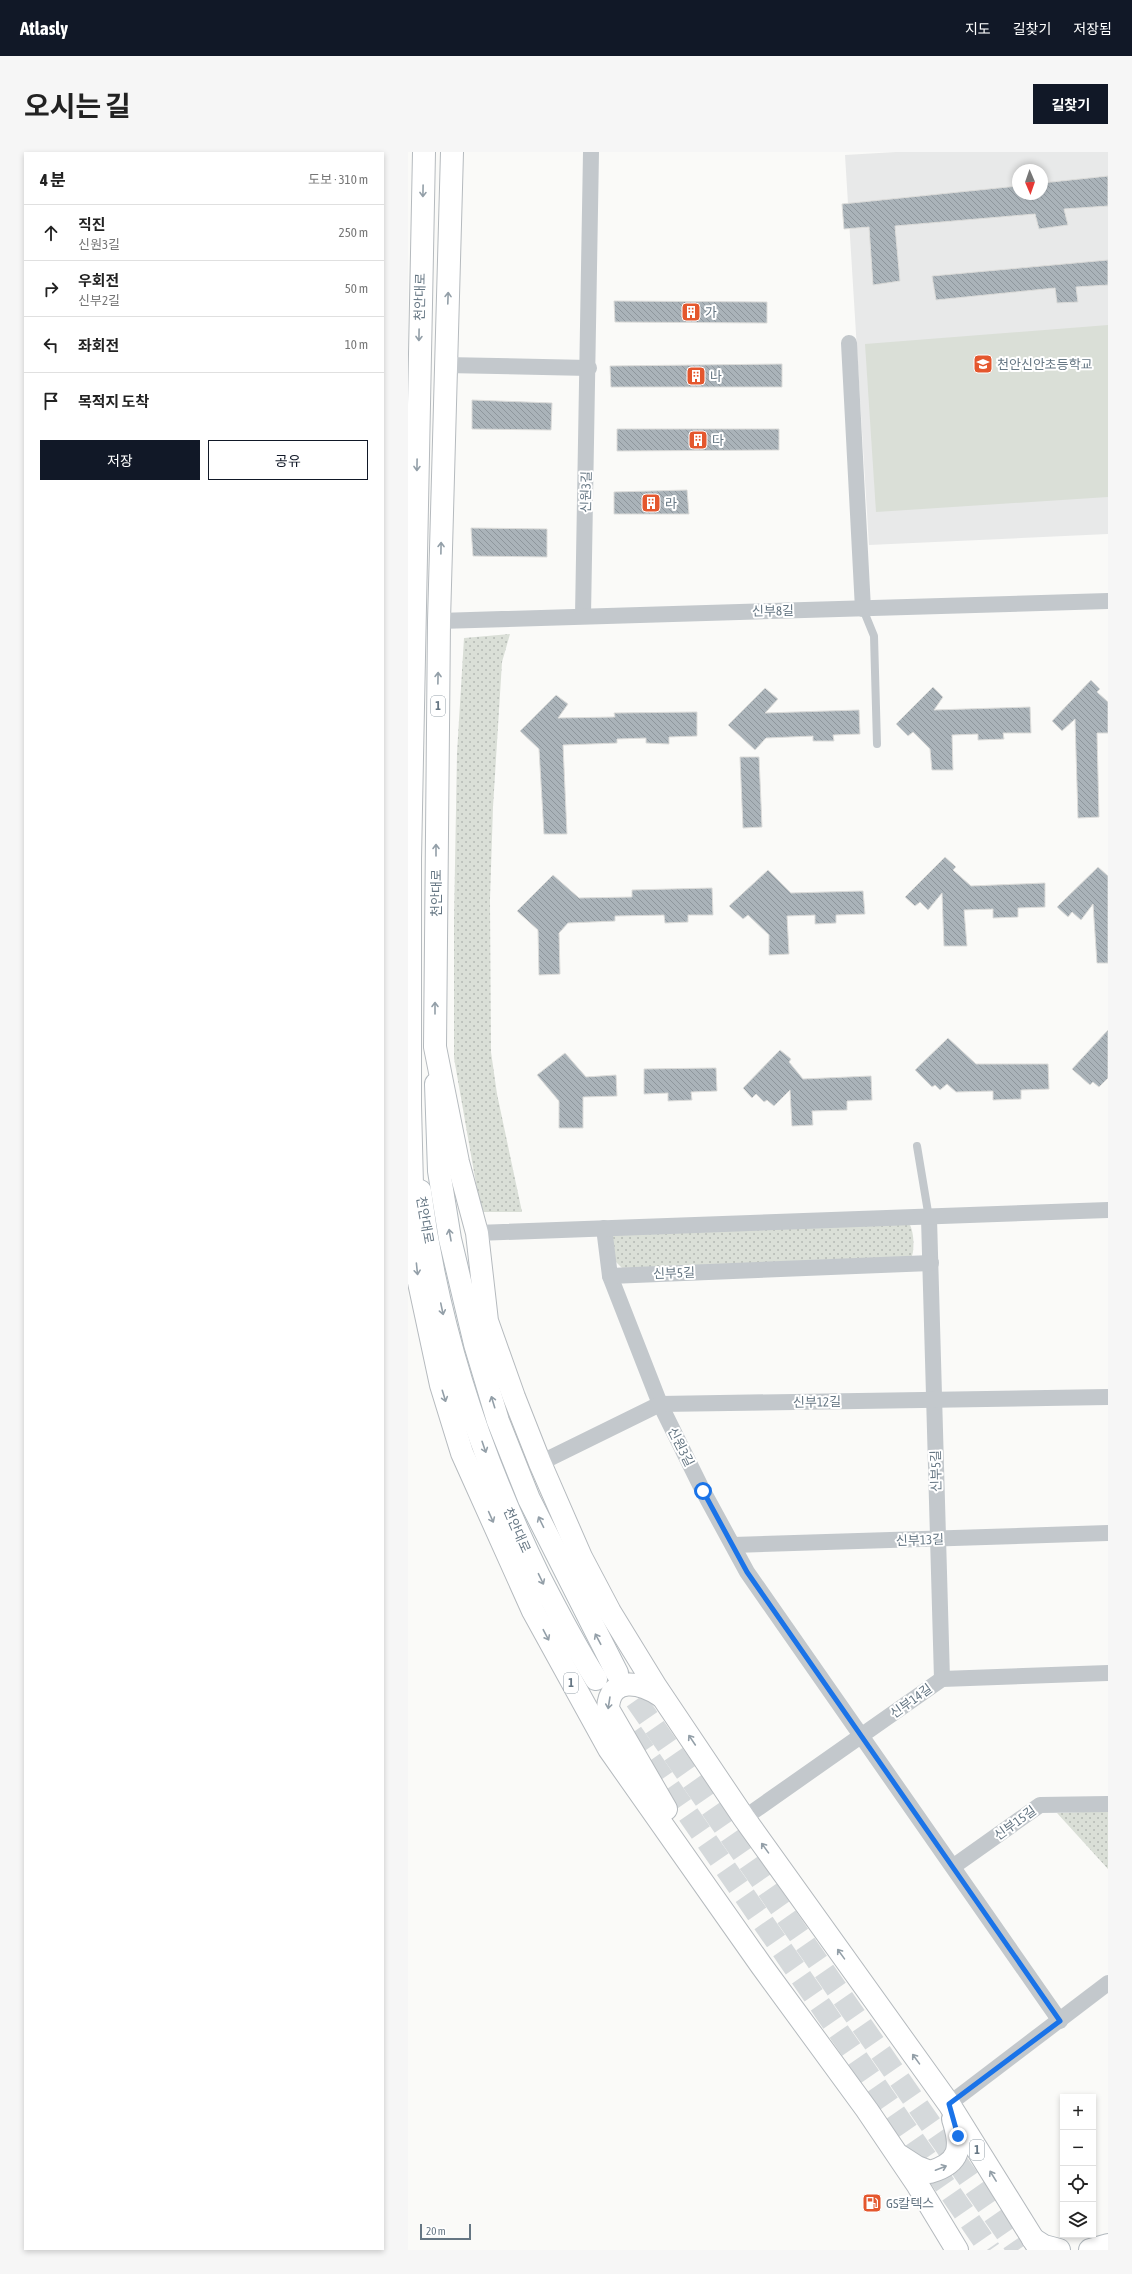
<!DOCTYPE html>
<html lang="ko">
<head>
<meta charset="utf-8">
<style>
  :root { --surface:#fff; --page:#f6f6f6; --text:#222; --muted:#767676; --line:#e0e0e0; --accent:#111827 }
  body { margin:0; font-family:"Asap Condensed","Noto Sans KR",sans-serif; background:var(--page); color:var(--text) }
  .controls { position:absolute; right:12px; bottom:12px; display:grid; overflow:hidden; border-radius:0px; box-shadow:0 2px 6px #0003 }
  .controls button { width:36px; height:36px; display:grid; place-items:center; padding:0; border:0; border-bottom:1px solid var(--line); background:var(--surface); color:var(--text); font:20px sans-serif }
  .compass { position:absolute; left:604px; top:12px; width:36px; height:36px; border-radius:50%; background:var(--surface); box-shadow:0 2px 6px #0003; rotate:178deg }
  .scale { position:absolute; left:12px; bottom:10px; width:51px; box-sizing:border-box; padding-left:4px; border:2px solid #657683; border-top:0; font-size:11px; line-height:14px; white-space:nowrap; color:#657683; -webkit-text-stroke:3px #fff; paint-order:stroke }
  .stop { position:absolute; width:12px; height:12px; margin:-9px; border:3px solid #1a73e8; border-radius:50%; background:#fff }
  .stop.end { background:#1a73e8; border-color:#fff; box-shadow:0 1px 4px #0008 }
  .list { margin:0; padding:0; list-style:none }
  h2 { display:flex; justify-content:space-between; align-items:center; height:52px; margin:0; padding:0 16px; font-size:17px }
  h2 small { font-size:13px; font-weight:400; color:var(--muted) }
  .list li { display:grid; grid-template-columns:26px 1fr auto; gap:12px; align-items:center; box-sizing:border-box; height:56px; padding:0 16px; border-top:1px solid var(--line) }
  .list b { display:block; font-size:15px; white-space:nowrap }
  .list p { margin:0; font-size:13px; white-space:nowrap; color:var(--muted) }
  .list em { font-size:13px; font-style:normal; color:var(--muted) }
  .actions { display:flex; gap:8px; padding:12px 16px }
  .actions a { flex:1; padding:9px 0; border:1px solid var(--accent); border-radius:0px; text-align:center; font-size:14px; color:var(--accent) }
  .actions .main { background:var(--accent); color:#fff }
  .icon { flex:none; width:22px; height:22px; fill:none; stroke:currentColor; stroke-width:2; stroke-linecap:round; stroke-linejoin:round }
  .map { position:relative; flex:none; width:700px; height:2098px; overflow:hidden; border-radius:0px }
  header { display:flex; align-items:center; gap:24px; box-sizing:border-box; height:56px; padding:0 20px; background:var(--accent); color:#fff }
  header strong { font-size:19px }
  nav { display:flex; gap:22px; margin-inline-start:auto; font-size:14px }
  .intro { display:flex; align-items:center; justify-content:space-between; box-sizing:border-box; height:96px; padding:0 24px }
  h1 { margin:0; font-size:28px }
  .button { padding:10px 18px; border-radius:0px; background:var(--accent); color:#fff; font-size:14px; font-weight:700 }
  main { display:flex; gap:24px; padding:0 24px }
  aside { flex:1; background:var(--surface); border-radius:0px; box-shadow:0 2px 6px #0003 }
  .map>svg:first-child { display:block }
  .built { fill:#e8e9e9; fill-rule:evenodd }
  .grass { fill:url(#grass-dots) }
  .garden { fill:#dadfd7 }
  .building { fill:url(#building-back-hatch); stroke:#dcdcda }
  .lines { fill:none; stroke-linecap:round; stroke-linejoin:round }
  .secondary-tunnel { stroke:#d5d9db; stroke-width:22; stroke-dasharray:22 11; stroke-linecap:butt }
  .secondary-casing { stroke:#b3babf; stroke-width:24 }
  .primary-casing { stroke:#b5babe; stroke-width:24 }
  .service { stroke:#c3c8cc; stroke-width:8 }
  .minor { stroke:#c3c8cc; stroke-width:16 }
  .secondary { stroke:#fff; stroke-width:22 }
  .primary { stroke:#fff; stroke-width:22 }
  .oneway { stroke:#939fa8 }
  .route { stroke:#1a73e8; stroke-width:5 }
  .labels { text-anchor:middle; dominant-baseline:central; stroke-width:4; stroke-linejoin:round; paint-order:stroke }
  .shield { fill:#fff; stroke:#939fa8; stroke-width:1 }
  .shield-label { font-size:12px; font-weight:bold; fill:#657683 }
  .street-label { font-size:13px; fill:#657683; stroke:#fff }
  .poi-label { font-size:13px; fill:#657683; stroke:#fff; text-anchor:start }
</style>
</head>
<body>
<header>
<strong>Atlasly</strong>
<nav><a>지도</a><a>길찾기</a><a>저장됨</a></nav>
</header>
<div class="intro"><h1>오시는 길</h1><a class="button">길찾기</a></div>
<main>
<aside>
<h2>4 분<small>도보 · 310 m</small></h2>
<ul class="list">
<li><svg class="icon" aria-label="ahead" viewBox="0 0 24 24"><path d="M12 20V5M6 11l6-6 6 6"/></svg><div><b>직진</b><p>신원3길</p></div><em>250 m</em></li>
<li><svg class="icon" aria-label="right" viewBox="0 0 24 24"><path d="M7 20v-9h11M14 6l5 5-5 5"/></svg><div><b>우회전</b><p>신부2길</p></div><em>50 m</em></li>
<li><svg class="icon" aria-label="left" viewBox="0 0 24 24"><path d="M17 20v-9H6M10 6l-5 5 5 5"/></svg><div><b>좌회전</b></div><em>10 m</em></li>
<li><svg class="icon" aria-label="arrive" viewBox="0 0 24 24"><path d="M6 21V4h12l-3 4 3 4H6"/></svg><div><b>목적지 도착</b></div></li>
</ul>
<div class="actions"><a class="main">저장</a><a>공유</a></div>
</aside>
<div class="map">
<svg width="700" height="2098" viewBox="0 0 700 2098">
  <defs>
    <pattern id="grass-dots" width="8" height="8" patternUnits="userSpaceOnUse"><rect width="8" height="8" fill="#dadfd7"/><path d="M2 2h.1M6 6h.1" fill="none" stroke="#b4b9b4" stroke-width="1.8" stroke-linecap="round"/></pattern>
    <pattern id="building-back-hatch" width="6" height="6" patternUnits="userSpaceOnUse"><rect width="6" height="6" fill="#aab3b9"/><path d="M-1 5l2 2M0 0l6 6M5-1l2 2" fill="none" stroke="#8e969c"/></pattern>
  </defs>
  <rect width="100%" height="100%" fill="#fafaf8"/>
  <path class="built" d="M488 0H700V382L461 393 437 3ZM610 18H634V42H610Z"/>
  <g class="grass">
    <polygon points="102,482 94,510 85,655 82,747 83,900 89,942 114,1060 73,1060 46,906 46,769 49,601 56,486"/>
    <path d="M501 1071C506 1079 507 1098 503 1107L214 1116 208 1110 201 1088 205 1081Z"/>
    <polygon points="700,1659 700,1717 649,1661"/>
  </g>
  <polygon class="garden" points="700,173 700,345 468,360 457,192"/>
  <g class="building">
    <polygon points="700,24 700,54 656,57 660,73 631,77 627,62 487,74 492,129 465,133 461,75 436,77 434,52 610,34 610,42 634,42 634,31"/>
    <polygon points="700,108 700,133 668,135 670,150 649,151 647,136 528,148 524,124"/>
    <polygon points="206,149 359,150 359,171 207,170"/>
    <polygon points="374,212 374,235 203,235 202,214"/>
    <polygon points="64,248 144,251 143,278 64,277"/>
    <polygon points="209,277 371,277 371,298 209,299"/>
    <polygon points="279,338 281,362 206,362 206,340"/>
    <polygon points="63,376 139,377 139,405 65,404"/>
    <polygon points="683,528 692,537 689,540 700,550 700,581 689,581 691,665 670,666 667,567 654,579 644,569"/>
    <polygon points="525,535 535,545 526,558 622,555 623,581 595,581 596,587 570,588 570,582 544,583 545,618 524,618 522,597 505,580 500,584 488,572"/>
    <polygon points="357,536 370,547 357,561 451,558 452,582 425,583 426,589 405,589 405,584 358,586 347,598 320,573"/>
    <polygon points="148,543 160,552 150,566 207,565 206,561 289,560 289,584 261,585 261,592 238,591 238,586 209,587 209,591 155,593 159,682 136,682 131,597 112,579"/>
    <polygon points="332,605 351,605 354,675 335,676"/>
    <polygon points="537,705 548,715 545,718 563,734 637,731 637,755 610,756 610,765 585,766 585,757 556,758 559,794 536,794 534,741 520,758 512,750 507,754 497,745"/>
    <polygon points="690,715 700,724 700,811 689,811 685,752 673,768 664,760 660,765 649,755"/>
    <polygon points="360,718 383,741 455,739 457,762 428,763 428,771 407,772 407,763 379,764 381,802 361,803 361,783 340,763 335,767 321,754"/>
    <polygon points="145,723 171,746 224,745 224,738 304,736 305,763 280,763 280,770 257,771 256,763 207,764 207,769 160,771 151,781 152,822 131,823 130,778 109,759"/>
    <polygon points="700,878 700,926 691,935 685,930 682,933 664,917"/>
    <polygon points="540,886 568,912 640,912 641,937 613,938 613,947 585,948 585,939 548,940 539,932 532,938 527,933 524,935 507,918"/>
    <polygon points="372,898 383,907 381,910 395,927 463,924 464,948 439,949 439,958 404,959 405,973 384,974 382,938 366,954 359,948 356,950 348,942 344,946 335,936"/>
    <polygon points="157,901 178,925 208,923 209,944 175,945 175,976 151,976 151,949 129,923"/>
    <polygon points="308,916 309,939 283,940 284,948 260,949 260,941 236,942 236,917"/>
  </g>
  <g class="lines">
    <g class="secondary-tunnel">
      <polyline points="209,1521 610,2098"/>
      <polyline points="224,1581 582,2098"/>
    </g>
    <defs>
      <g id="secondary">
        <polyline points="28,932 31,1019 42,1087 67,1192 90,1269 121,1347 209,1521"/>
        <path d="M12 1039C29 1172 72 1304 131 1424 149 1459 167 1494 188 1527"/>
        <polyline points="625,2087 636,2094 651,2098"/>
        <polyline points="682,2098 700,2093"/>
      </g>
      <g id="primary">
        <polyline points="16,0 2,707 2,953 5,1074 9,1121 33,1233 54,1301 125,1459 201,1597 353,1813 459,1958 509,2032 549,2098"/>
        <polyline points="44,0 31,469 27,895 50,1010 69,1081 79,1169 106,1245 132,1311 173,1405 202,1460 248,1535 336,1666 541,1952 632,2098"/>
        <path d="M253 1544C234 1530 201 1523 200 1557L258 1657"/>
        <path d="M492 2004 509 2015 522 2020C553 2011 554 1995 545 1967"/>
      </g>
    </defs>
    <use href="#secondary" class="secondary-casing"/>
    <use href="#primary" class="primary-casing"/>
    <g class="service">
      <polyline points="455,457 466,484 469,592"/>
      <polyline points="509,994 521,1066"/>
    </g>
    <g class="minor">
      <polyline points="441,191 455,457"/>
      <polyline points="37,213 181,216"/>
      <polyline points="175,464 183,0"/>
      <polyline points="31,469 700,449"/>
      <polyline points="521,1066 534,1527"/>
      <polyline points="196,1076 202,1124 252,1252 295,1339 339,1420 652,1869"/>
      <polyline points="69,1081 700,1058"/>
      <polyline points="202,1124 523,1111"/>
      <polyline points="132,1311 252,1252 700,1245"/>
      <polyline points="325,1393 700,1381"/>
      <polyline points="336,1666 534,1527 700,1521"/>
      <polyline points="546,1714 632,1653 700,1652"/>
      <polyline points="541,1952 700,1831"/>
    </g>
    <use href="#secondary" class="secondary"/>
    <use href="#primary" class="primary"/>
  </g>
  <defs><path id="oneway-shaft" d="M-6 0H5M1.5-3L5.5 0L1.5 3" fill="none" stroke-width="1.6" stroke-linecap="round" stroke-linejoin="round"/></defs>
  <g class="oneway">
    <use href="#oneway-shaft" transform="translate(15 39) rotate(91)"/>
    <use href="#oneway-shaft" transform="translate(40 146) rotate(-88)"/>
    <use href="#oneway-shaft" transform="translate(11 183) rotate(91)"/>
    <use href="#oneway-shaft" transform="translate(9 313) rotate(91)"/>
    <use href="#oneway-shaft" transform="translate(33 396) rotate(-89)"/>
    <use href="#oneway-shaft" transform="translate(30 526) rotate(-89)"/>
    <use href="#oneway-shaft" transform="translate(28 698) rotate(-90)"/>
    <use href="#oneway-shaft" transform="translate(27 856) rotate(-90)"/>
    <use href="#oneway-shaft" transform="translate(42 1083) rotate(-100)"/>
    <use href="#oneway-shaft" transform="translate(9 1117) rotate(84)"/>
    <use href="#oneway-shaft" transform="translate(34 1157) rotate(78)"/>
    <use href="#oneway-shaft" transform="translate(36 1244) rotate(73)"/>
    <use href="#oneway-shaft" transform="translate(85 1250) rotate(-107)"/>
    <use href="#oneway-shaft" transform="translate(76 1295) rotate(71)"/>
    <use href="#oneway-shaft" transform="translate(83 1365) rotate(66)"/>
    <use href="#oneway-shaft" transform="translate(133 1370) rotate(-116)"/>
    <use href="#oneway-shaft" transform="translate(133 1427) rotate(64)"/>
    <use href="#oneway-shaft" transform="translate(138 1483) rotate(62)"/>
    <use href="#oneway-shaft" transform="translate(190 1487) rotate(-118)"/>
    <use href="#oneway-shaft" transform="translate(201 1551) rotate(99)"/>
    <use href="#oneway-shaft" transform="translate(284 1588) rotate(-124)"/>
    <use href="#oneway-shaft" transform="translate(357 1696) rotate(-126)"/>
    <use href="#oneway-shaft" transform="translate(433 1802) rotate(-126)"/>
    <use href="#oneway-shaft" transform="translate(508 1907) rotate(-126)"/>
    <use href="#oneway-shaft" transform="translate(533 2016) rotate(-21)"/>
    <use href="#oneway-shaft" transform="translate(585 2024) rotate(-122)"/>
  </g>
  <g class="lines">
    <polyline class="route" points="295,1339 339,1420 652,1869 541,1952 550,1984"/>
  </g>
  <defs>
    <symbol id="building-square" viewBox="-11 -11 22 22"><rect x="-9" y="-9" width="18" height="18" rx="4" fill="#e4572e" stroke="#fff"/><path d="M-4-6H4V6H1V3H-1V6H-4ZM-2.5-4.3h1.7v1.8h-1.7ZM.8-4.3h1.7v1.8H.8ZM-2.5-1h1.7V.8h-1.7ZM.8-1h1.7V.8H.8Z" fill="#fff"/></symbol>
    <symbol id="school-square" viewBox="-11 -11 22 22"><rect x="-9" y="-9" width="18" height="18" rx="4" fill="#e4572e" stroke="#fff"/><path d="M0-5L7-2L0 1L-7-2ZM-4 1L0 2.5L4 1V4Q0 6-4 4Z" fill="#fff"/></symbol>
    <symbol id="fuel-square" viewBox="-11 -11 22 22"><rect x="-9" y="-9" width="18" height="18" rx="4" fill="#e4572e" stroke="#fff"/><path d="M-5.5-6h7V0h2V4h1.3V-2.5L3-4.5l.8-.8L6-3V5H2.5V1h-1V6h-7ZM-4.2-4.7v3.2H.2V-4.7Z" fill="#fff"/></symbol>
  </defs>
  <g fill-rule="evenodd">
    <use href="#building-square" x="272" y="149" width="22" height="22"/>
    <use href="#school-square" x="564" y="201" width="22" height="22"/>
    <use href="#building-square" x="277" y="213" width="22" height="22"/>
    <use href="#building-square" x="279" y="277" width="22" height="22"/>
    <use href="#building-square" x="232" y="340" width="22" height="22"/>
    <use href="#fuel-square" x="453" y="2040" width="22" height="22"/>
  </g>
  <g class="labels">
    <g class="shield">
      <rect x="23" y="544" width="14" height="20" rx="3"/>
      <rect x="156" y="1521" width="14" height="20" rx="3"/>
      <rect x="562" y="1988" width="14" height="20" rx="3"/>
    </g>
    <g class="shield-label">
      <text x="30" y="554">1</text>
      <text x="163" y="1531">1</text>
      <text x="569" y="1998">1</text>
    </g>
    <g class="street-label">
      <text transform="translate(12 145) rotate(-89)">천안대로</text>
      <text transform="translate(178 340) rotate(-89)">신원3길</text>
      <text transform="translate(365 459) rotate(-1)">신부8길</text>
      <text transform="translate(28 741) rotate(-90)">천안대로</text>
      <text transform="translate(17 1068) rotate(80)">천안대로</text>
      <text transform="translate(266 1121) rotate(-2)">신부5길</text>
      <text transform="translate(409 1250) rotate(-1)">신부12길</text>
      <text transform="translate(273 1295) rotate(63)">신원3길</text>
      <text transform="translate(528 1319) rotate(-91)">신부5길</text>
      <text transform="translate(109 1378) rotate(66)">천안대로</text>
      <text transform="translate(512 1388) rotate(-2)">신부13길</text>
      <text transform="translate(503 1549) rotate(-36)">신부14길</text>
      <text transform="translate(607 1671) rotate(-36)">신부15길</text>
    </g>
    <g class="poi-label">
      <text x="297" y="160">가</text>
      <text x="589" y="212">천안신안초등학교</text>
      <text x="302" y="224">나</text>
      <text x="304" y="288">다</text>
      <text x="257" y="351">라</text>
      <text x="478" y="2051">GS칼텍스</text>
    </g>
  </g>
</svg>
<div class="controls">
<button>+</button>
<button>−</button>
<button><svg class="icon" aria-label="locate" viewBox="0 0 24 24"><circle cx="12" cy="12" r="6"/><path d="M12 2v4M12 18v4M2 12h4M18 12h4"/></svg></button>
<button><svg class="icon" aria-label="layers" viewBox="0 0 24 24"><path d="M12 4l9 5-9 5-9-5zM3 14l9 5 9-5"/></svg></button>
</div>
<svg class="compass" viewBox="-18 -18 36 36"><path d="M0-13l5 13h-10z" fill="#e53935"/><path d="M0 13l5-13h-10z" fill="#767676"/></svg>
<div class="scale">20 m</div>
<div class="stop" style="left:295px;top:1339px"></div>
<div class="stop end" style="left:550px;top:1984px"></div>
</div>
</main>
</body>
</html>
